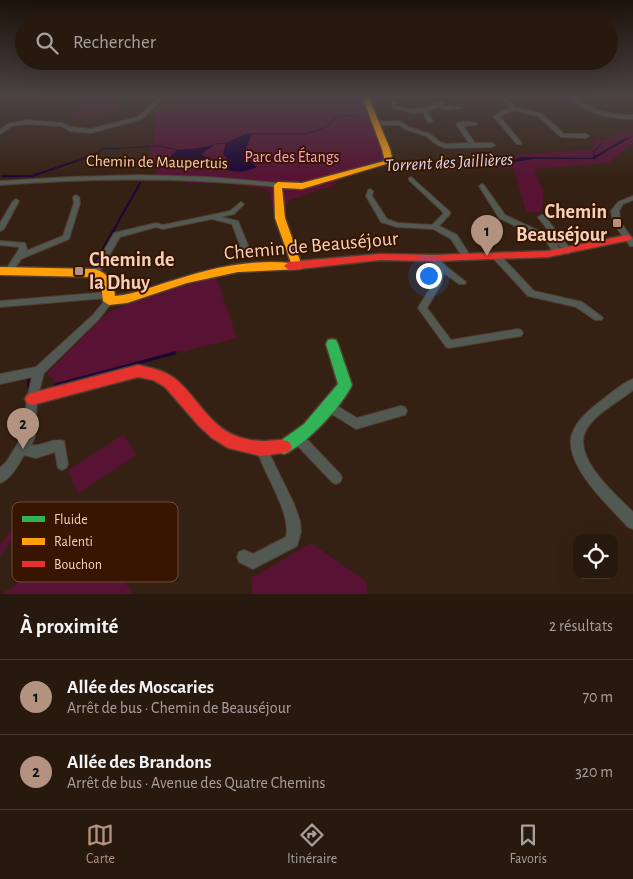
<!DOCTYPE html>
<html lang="fr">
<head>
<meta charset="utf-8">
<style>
  :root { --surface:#28190e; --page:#302217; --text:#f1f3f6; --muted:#a5a09e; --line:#44382e; --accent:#b3937f }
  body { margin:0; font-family:"Alegreya Sans",sans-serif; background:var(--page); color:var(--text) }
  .controls { position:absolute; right:15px; bottom:15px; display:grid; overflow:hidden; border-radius:10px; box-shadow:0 5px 20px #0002 }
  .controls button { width:45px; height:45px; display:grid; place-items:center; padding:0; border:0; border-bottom:1px solid var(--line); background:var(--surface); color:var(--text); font:25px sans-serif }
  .you { position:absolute; left:428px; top:275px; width:18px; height:18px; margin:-12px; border:4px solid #fff; border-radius:50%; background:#1a73e8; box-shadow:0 0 0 8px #1a73e833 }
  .badge { display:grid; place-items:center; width:32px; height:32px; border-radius:50%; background:var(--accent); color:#111; font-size:16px; font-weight:700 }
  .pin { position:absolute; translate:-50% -41px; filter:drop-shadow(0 1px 2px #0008) }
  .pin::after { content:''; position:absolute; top:26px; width:18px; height:15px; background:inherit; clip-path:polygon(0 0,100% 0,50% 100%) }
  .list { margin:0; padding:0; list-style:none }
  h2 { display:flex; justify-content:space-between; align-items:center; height:65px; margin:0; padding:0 20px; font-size:21px }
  h2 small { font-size:16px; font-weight:400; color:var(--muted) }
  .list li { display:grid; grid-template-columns:32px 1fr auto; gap:15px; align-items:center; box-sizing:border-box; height:75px; padding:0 20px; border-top:1px solid var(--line) }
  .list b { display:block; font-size:19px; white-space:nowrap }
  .list p { margin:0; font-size:16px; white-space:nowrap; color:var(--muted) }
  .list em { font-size:16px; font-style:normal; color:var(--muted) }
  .icon { flex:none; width:28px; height:28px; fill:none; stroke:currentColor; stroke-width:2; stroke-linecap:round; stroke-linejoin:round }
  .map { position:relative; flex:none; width:633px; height:594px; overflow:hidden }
  .search { position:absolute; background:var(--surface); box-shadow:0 5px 20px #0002; left:15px; right:15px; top:15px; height:55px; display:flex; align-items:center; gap:12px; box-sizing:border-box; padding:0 18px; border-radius:28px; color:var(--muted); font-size:19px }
  .sheet { height:215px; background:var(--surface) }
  nav { display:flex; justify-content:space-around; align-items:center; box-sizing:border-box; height:70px; border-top:1px solid var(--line); background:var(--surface); font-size:14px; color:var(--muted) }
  nav a { display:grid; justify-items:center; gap:2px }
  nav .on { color:var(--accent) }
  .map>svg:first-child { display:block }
  .green { fill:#571234 }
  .water { fill:#1b0536 }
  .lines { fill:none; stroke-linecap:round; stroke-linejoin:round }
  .stream-far3 { stroke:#1b0536; stroke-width:1 }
  .stream-far2 { stroke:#1b0536; stroke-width:2 }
  .stream-far1 { stroke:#1b0536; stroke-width:2.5 }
  .stream { stroke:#1b0536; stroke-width:3 }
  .street-casing { stroke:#523e30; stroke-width:2 }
  .fast-casing { stroke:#523e30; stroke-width:3 }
  .slow-casing { stroke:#523e30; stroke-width:3 }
  .jam-casing { stroke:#523e30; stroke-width:3 }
  .street { fill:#515952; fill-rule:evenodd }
  .fast { fill:#30b455; fill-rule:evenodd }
  .slow { fill:#ff9f0a; fill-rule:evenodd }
  .jam { fill:#e5322d; fill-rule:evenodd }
  .poi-dot { fill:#b3937f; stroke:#371500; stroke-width:2 }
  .labels { text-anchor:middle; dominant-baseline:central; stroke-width:4; stroke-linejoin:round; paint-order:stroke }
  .far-park-label { font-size:16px; fill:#fe9ec8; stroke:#371500 }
  .far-street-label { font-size:16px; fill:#f7d0b9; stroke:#371500 }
  .far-water-label { font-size:18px; font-style:italic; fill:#dbd7ee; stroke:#371500 }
  .poi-label { font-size:20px; font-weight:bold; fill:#f7d0b9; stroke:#371500; text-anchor:end }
  .street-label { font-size:20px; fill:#f7d0b9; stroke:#371500 }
  .key { fill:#371500; stroke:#714d38; stroke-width:1 }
  .key-label { font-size:14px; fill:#f7d0b9 }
</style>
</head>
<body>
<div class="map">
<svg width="633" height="594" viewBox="0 0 633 594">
  <rect width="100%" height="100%" fill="#352113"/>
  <g class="green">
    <path d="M99 96H127L118 105H123C109 117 89 115 71 115V112L88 100H94Z"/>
    <path d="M172 96H282L281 102H301L314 105 312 101 317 96H357L367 103 385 160 344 175 332 187C317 188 305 197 290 200L283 210 275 212C269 204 273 196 267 189L229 184 189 183 164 175H155L156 167H150L151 147 154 138 153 117 162 105 180 97Z"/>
    <path d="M633 131V143L609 163 534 169 544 193 541 213 526 212 514 169 478 163 514 155 593 149 594 140C612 140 617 133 633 131Z"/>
    <polygon points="216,276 237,338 181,352 175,351 56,384 47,373 108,312 139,300"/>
    <polygon points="124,434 136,455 78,494 68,470"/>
    <polygon points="73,505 133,594 0,594 14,587"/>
    <polygon points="26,511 31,513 0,556 0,545"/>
    <polygon points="311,543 366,581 368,594 252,594 251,578"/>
  </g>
  <g class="water">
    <path d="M247 133 252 134 243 156 257 167C247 172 234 173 224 169L223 166 229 161 223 154 226 143Z"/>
    <polygon points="633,136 594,159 534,159 495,165 393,164 316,186 305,188 390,163 493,164 522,157 591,158 624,139"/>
    <path d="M216 144 201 154 213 161 210 163 200 161 199 164C189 168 172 170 166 160L177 150 199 148Z"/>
  </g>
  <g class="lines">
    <g class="stream-far3">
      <path d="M252 134H307L330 125V121C339 116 349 113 359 118"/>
      <polyline points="216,144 226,143"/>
      <polyline points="89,157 103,149 160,146 177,150"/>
      <polyline points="595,157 593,152 602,143"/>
    </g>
    <g class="stream-far2">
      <polyline points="594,156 595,158"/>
      <polyline points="2,176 32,176 91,156"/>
      <polyline points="112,233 140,183"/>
    </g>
    <g class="stream-far1">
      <polyline points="94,265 113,231"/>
      <polyline points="0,275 37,276"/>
    </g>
    <g class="stream">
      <polyline points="29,380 29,388"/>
      <polyline points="55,385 175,353"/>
    </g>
    <defs>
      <g id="street">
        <polygon points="500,96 505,96 515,108 514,111 506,113 500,117 521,142 521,144 517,144 494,117 502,111 511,109"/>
        <path d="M567 96C576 96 584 105 592 108 605 114 619 115 633 115V119C609 119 585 112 567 96Z"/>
        <polygon points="158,98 162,99 142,119 91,133 70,131 61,126 26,124 12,126 0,134 0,130 8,124 26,120 62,123 71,127 91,129 138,117"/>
        <path d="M394 101 396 102 397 106C417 112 423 109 441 102L443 103 442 105C450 108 459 105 464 108L449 110 438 107 427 111 433 121 430 123 428 122 423 112 413 113 393 108 392 102Z"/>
        <polygon points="518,108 542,114 564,134 586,134 589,136 586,138 561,137 538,116 516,111 515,110"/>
        <path d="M377 122 400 121 409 127 430 134 440 142 446 144 469 143 456 124C461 121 472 121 477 124L476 125 463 126 475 143H492L495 145 492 147 445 148 436 144 426 136 405 129 399 125H375L374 124Z"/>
        <path d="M139 175 208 177 278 183 281 185 278 187C185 177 93 178 0 185V181L70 177Z"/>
        <polygon points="411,177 450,212 450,214 439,226 457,235 471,257 470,259 464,259 451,239 433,229 397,227 381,222 366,196 368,190 370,189 373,191 372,196 387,219 398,223 432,225 444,213 409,180 409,178"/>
        <polygon points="482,184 484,185 505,215 552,237 562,253 561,255 555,255 546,241 499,218 479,186"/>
        <polygon points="76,195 79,197 80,203 69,239 21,259 12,273 6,273 5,271 19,249 19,247 0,245 0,241 25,243 27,249 26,251 63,236 74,203 73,197"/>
        <polygon points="633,196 633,200 623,204 619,211 621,223 633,239 633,246 630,246 613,223 611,211 618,202"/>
        <polygon points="16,199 19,201 4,229 0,231 0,223 13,201"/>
        <polygon points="241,202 244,204 234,214 221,217 238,221 249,248 248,250 245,251 241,248 232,224 212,219 163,229 156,227 120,237 98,275 95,276 91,273 114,233 156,223 163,225 230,211"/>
        <polygon points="576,208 580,210 574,217 547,219 572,251 568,254 565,253 538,217 542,215 569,213"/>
        <polygon points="496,253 499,254 534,291 582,302 601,316 603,318 601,320 595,320 576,307 528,296 493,258 492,256"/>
        <path d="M436 255 439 256 443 264 466 282 465 284H459L444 273 441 284 427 308 451 340 518 329 521 330 523 333 521 336 449 348 446 347 418 308C428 290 441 280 432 258Z"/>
        <path d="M109 292 113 295 110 298 113 301 99 319 44 373 37 399 35 437 31 445C42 447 54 437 64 441L68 464 66 468 62 470 58 468 55 452 36 458 24 455C18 465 11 479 0 483V468L7 461 23 435 27 399 32 377 0 384V374L36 367 93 315 107 298 0 307V301Z"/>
        <path d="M633 379V390C618 402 596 413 586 430 571 457 616 495 633 512V529L628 527C609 506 568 469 571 439 573 424 587 412 598 403 608 396 622 383 633 379Z"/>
        <polygon points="329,401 357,418 401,406 405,407 407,411 405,415 401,416 356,429 325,410 324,406 325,402"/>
        <polygon points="298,432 302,434 340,474 342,478 340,482 336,484 332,482 294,442 292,438 294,434"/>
        <path d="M263 444 267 446 272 459 294 504 300 521 301 532 297 546 253 569 239 562 237 557 239 552 244 550 253 554 286 537C292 514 264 474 257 450L259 446Z"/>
      </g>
      <path id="fast" d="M332 339 336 340 338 344 352 385C342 406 305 446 284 454L279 452 276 447 279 442 304 424 338 384 326 344 328 340Z"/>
      <path id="slow" d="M365 96H371L370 101 390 149 393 162 302 189 282 188 285 218 302 266 301 269 238 272 187 283 127 303 109 305 103 301 101 284 93 277 0 275V267L95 269C108 273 114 283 115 296 137 294 159 284 181 278 215 267 255 259 291 263L275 218 274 185 278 182 302 183 385 161 382 149 364 101Z"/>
      <g id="jam">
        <polygon points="627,235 630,236 632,238 630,240 548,257 436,261 380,260 289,270 284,266 289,262 380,254 436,255 548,251"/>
        <path d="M138 365C151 368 163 370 174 378 196 395 209 426 236 436 243 439 255 441 263 441 272 441 281 438 289 442L292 447 289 452 261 456 228 448 212 438 199 426 165 387 153 380 138 377 32 405 27 403 25 399 27 395 32 393Z"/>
      </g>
    </defs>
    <use href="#street" class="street-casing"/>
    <use href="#fast" class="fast-casing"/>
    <use href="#slow" class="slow-casing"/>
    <use href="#jam" class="jam-casing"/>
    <use href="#street" class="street"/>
    <use href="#fast" class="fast"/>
    <use href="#slow" class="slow"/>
    <use href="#jam" class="jam"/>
  </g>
  <linearGradient id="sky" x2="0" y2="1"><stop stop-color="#1d120a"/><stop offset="0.54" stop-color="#4b4344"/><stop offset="1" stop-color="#4b4344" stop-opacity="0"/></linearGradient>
  <rect width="633" height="179" fill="url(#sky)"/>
  <g class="poi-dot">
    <rect x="612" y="218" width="10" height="10" rx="2.5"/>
    <rect x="74" y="266" width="10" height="10" rx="2.5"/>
  </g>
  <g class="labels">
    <g class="far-park-label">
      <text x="292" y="157">Parc des Étangs</text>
    </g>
    <g class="far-street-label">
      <text transform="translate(157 162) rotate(1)">Chemin de Maupertuis</text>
    </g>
    <g class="far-water-label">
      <text transform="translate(449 163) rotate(-3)">Torrent des Jaillières</text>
    </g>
    <g class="poi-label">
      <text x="607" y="212">Chemin<tspan x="607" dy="23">Beauséjour</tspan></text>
      <text x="89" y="260" text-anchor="start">Chemin de<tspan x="89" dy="23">la Dhuy</tspan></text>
    </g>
    <g class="street-label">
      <text transform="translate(311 246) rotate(-5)">Chemin de Beauséjour</text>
    </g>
  </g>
  <rect x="12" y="502" width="166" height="80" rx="8" class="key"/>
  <rect x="22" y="516" width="23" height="6" fill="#30b455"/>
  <rect x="22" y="538" width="23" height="7" fill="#ff9f0a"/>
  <rect x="22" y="561" width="23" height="6" fill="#e5322d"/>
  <g class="key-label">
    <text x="54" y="524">Fluide</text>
    <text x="54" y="546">Ralenti</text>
    <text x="54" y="569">Bouchon</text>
  </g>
</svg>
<div class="controls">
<button><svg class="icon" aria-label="locate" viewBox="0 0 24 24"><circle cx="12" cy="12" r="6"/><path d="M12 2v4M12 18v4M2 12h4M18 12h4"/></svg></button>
</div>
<div class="you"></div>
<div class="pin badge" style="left:487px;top:256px">1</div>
<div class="pin badge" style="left:23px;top:449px">2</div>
<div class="search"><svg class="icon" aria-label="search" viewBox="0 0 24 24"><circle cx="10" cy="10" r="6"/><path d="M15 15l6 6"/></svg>Rechercher</div>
</div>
<section class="sheet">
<h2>À proximité<small>2 résultats</small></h2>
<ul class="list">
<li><span class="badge">1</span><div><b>Allée des Moscaries</b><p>Arrêt de bus · Chemin de Beauséjour</p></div><em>70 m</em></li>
<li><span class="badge">2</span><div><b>Allée des Brandons</b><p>Arrêt de bus · Avenue des Quatre Chemins</p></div><em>320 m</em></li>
</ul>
</section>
<nav>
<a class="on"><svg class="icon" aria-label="map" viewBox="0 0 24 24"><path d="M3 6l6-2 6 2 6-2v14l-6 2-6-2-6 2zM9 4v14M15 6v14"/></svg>Carte</a>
<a><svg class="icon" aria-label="directions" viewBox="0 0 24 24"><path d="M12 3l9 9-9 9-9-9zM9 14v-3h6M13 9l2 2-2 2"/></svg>Itinéraire</a>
<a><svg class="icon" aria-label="saved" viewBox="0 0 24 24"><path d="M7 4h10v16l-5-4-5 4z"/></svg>Favoris</a>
</nav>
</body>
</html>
